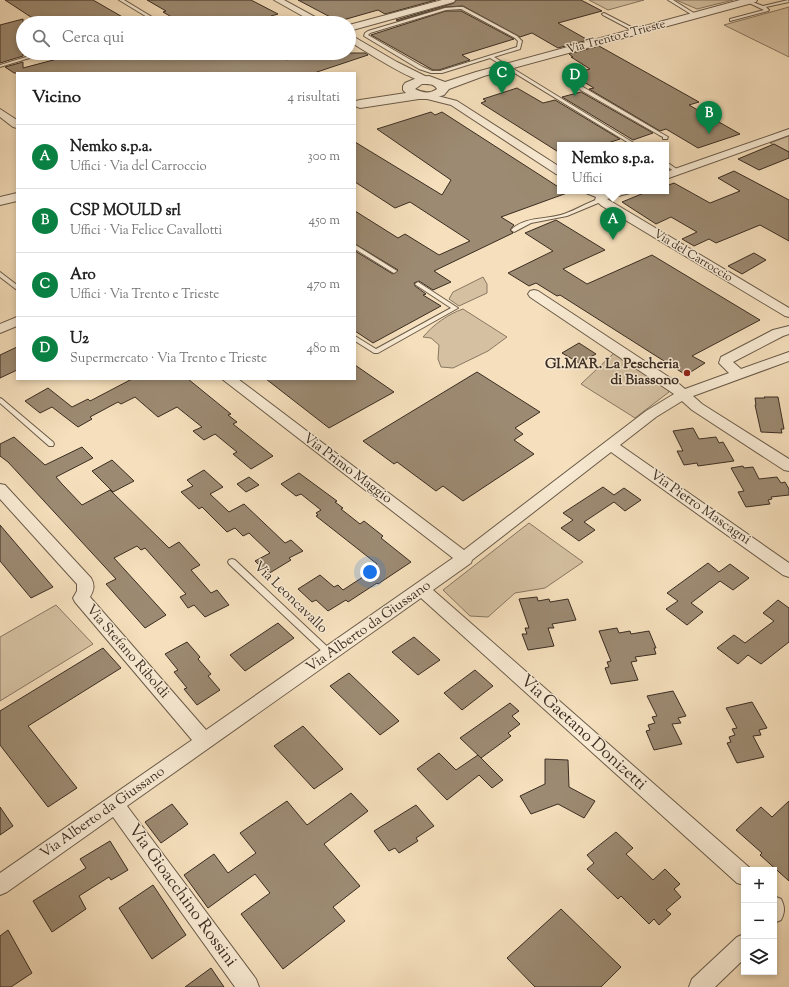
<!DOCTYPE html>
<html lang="it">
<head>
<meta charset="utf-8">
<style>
  :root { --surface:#fff; --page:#f6f6f6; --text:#222; --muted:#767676; --line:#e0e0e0; --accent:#0b8043 }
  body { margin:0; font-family:"Sorts Mill Goudy",serif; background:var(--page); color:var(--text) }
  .controls { position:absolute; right:12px; bottom:12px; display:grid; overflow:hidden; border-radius:0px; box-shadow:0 2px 6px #0003 }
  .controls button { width:36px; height:36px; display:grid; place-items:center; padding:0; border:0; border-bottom:1px solid var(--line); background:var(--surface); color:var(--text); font:20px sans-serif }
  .you { position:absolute; left:370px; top:572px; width:14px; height:14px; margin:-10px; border:3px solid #fff; border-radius:50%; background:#1a73e8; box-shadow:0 0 0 6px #1a73e833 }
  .badge { display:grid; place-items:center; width:26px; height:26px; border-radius:50%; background:var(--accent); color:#fff; font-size:13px; font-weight:700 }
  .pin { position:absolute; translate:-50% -33px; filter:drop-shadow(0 1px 2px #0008) }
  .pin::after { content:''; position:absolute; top:21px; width:14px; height:12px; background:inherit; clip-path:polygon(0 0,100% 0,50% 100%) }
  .popup { position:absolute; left:557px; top:142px; width:112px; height:52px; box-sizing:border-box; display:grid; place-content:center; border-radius:0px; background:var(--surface); filter:drop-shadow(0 1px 3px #0005); font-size:13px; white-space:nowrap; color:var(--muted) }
  .popup b { font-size:15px; color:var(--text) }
  .popup::after { content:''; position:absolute; left:50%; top:100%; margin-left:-8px; border:8px solid transparent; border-top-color:var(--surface) }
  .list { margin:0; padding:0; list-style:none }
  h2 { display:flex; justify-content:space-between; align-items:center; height:52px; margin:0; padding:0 16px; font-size:17px }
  h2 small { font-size:13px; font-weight:400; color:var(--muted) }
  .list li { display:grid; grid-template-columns:26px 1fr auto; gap:12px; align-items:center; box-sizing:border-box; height:64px; padding:0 16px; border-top:1px solid var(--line) }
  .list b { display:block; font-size:15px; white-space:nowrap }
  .list p { margin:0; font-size:13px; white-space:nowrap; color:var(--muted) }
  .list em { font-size:13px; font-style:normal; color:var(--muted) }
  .icon { flex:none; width:22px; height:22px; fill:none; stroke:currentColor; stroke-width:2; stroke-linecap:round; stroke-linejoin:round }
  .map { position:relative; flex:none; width:789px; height:987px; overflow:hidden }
  .search { position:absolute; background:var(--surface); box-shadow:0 2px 6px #0003; left:16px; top:16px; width:340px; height:44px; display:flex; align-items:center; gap:10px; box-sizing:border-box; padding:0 14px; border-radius:22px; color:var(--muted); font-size:15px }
  .panel { position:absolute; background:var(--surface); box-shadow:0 2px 6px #0003; left:16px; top:72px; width:340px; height:308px; border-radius:0px }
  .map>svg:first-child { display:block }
  .green { fill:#d5c1a2; stroke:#887762 }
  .building { fill:#9c8a72; stroke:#3b2d22 }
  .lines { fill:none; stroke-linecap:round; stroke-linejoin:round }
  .service-casing { stroke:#6a5a48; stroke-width:2 }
  .minor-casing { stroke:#6a5a48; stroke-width:2 }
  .tertiary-casing { stroke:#6a5a48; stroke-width:2 }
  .service { fill:#f8ead3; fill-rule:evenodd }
  .minor { fill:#f8ead3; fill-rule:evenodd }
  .tertiary { fill:#f8ead3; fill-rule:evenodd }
  .poi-dot { fill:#8f2418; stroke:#f8ead3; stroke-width:1.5 }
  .labels { text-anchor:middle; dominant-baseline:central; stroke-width:3; stroke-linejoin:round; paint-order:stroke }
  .far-street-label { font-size:12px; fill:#3b2d22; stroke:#f8ead3 }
  .poi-label { font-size:14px; font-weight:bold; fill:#3b2d22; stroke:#f8ead3; text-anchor:end }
  .street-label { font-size:14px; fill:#3b2d22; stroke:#f8ead3 }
  .near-street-label { font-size:17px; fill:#3b2d22; stroke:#f8ead3 }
</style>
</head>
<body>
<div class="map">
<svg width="789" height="987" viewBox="0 0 789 987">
  <rect width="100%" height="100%" fill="#f5dfbc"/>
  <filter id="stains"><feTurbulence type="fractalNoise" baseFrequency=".005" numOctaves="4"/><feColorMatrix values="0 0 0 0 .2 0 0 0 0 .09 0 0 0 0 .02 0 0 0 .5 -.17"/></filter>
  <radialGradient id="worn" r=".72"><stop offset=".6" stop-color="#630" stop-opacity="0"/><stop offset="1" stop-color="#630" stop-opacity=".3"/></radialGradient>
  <g class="green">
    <polygon points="589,0 644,0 608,10"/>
    <polygon points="676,0 733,0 697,9"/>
    <polygon points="789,7 789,57 724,25"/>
    <polygon points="789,136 789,152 770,143"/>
    <polygon points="483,277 487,284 487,293 459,306 449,299 453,292"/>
    <path d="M463 309 507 337 488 351 453 368 441 367 438 359 439 345 431 338 423 337C433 325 448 314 463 309Z"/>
    <polygon points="614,353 668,386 669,392 635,418 581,384"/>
    <polygon points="529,523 583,562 545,588 515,593 488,617 470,616 443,590"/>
    <polygon points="56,605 93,644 0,701 0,637"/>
  </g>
  <g class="building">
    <polygon points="5,0 93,0 126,19 112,23 40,23"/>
    <polygon points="147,0 251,0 278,14 271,16 285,23 182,23 163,12 166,11"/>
    <polygon points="298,0 436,0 385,14 378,10 343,20 339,18 334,19"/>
    <polygon points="456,0 581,0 602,11 558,23 588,40 558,48 532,33 520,37 463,6 445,7 398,21 396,20 454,3"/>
    <polygon points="446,11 461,11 514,39 462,55 470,60 439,70 433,70 371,35"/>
    <polygon points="23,19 23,56 0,63 0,25"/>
    <polygon points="599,46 699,102 689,105 740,134 698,148 666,129 660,131 589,89 594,88 570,74 590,69 571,57 573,57 569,54"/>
    <polygon points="80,53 284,53 286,60 309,53 365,53 368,55 314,73 14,73 5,67 23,62 23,68"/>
    <polygon points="517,88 543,103 555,100 620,139 602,145 560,145 560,153 481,103 486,101 483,99"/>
    <polygon points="581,92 653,133 633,140 562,97"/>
    <polygon points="431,112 435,115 442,112 560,188 560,191 567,193 501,217 514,225 510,230 513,233 434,271 451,282 433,290 419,281 414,283 415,286 426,294 423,295 441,306 373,343 355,331 355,251 393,274 398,270 355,244 355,211 398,238 405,234 439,255 470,241 410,202 395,208 355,182 355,142 442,195 451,180 377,129"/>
    <polygon points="774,144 789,152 789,158 759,170 738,159"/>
    <polygon points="734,171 789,200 789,241 760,225 716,243 709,239 694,246 682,239 697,232 671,217 656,224 622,202 649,191 666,191 666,186 674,183 710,203 740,191 718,178"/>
    <polygon points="556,220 605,250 563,269 587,284 652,255 760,320 692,356 705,363 686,375 560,295 557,296 536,283 529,286 508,273 553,251 525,233"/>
    <polygon points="754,253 766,260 742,274 728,266"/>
    <polygon points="579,343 596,354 579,363 562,353"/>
    <polygon points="17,347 17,370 0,378 0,355"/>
    <polygon points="355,365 394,392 329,428 266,379 355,379"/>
    <polygon points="477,372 540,412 515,428 523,434 514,440 534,454 463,501 443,486 436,491 397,462 394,464 363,441"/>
    <polygon points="132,379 188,379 231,414 228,415 237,422 233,424 273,456 251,469 233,454 237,452 215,434 204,440 193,431 202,427 177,407 158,417 135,397 121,404 118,402 90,417 92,419 78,427 52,407 40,413 25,401 48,388 72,407 88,399 90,401"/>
    <polygon points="764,397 778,397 784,429 781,429 782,433 761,432 755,405 756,405 755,398 765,398"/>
    <polygon points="693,428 699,439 716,437 719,443 723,442 734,461 698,466 697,463 684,465 677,451 683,451 673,431"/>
    <polygon points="14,437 45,465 82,447 93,458 56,477 62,484 82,505 110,490 169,548 179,542 200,565 191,570 211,593 217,590 229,605 205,617 194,605 188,608 180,597 186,594 145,548 141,550 137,546 114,558 166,615 145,628 106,584 116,579 8,462 0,456 0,444"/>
    <polygon points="112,460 134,481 113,492 92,471"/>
    <polygon points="743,466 744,468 753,467 759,479 777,477 781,483 785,482 789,489 789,495 771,497 772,499 768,500 770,504 746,507 738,492 744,491 731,468"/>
    <polygon points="204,470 223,487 210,494 229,512 244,504 285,543 291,540 303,551 289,558 291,560 268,574 255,561 270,553 249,533 243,536 235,528 227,532 202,507 199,509 181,492 193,486 187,480"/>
    <polygon points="299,473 337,501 335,502 343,508 341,509 360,524 364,521 383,536 381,538 411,562 378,584 377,583 348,602 346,600 328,611 316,600 312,602 298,589 320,575 334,587 338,585 343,590 366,575 364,573 377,564 316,516 318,515 316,513 321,510 301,494 296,496 281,484"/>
    <polygon points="249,477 259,485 246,492 237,484"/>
    <polygon points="603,487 614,495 624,488 641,500 625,511 614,502 584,522 595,530 579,541 561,528 573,520 563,513"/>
    <polygon points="0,525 53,587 31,598 0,561"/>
    <polygon points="708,563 719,572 730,564 749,578 733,590 720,581 691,603 703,612 687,625 666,609 678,601 667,593"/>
    <polygon points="537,597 538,601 549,599 550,602 568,599 576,620 552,624 554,628 548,628 554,646 528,650 522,634 527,634 525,628 529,628 519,599"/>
    <polygon points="778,600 789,608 789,642 761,664 748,655 738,664 717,648 734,635 745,643 774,621 763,613"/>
    <polygon points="278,623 294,638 245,671 230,655"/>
    <polygon points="617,628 619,633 630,631 631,634 649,631 656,648 654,648 656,654 635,657 637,661 631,662 638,680 611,684 605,668 609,667 607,662 611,661 599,631"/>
    <polygon points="414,637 440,660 418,675 392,652"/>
    <polygon points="187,642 200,657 198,659 211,674 208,676 220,690 197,705 184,689 187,688 174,672 178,670 165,654"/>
    <polygon points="103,648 121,668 28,726 77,788 48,807 0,745 0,711"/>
    <polygon points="475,670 493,686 462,710 444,693"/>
    <polygon points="349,673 399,721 380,735 330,686"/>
    <polygon points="673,691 686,716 678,718 681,723 672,724 682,744 654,750 646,731 650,730 648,725 655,723 652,717 657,716 647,696"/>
    <polygon points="752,702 767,728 759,730 761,735 753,736 764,757 737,763 727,743 731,742 729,737 735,735 732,729 737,728 726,708"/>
    <polygon points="510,703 519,711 512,716 520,724 508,733 511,736 481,758 460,738"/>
    <polygon points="303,726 343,769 314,789 274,746"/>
    <polygon points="439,753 456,770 478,755 503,780 492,788 479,775 447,800 417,769"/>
    <polygon points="545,759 568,760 569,787 595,801 584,818 558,804 531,814 520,796 545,784"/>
    <polygon points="351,793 368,811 324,844 360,886 333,907 345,921 283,969 241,914 270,893 255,874 208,908 184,875 214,854 228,873 256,853 240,833 287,801 307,825"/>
    <polygon points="789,801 789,881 760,855 762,853 736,830 761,807 772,817"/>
    <polygon points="172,804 188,824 161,843 145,822"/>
    <polygon points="416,805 434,826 416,838 418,841 399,853 395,848 389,851 374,831"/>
    <polygon points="0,807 13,826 0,835"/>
    <polygon points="616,832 633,848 626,854 653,880 665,869 680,884 674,889 681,897 666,910 671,914 659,925 654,919 649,924 621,896 618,899 587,869 594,863 587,855"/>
    <polygon points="110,841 128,870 111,880 109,877 79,896 86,909 52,932 33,901 86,868 80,859"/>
    <polygon points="153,885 186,935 152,959 119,908"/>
    <polygon points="561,909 621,967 601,987 535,987 507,958"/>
    <polygon points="8,930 32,973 11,987 0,987 0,936"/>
    <polygon points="211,968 224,987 185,987"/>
  </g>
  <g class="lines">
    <defs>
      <g id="service">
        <polygon points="119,0 124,0 157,20 149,23 142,23 152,20"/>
        <polygon points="668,0 673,0 697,15 694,16"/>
        <polygon points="747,0 763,6 788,0 789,2 766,7 769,10 768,11 730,21 730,19 764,10 747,2"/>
        <path d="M457 7H463L517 36 522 41 520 49 494 57 637 145H632L490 58 442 73H431L419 69 364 36 365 33 368 31 445 8ZM461 9 515 38 518 41 517 47 440 71H432L423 67 368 35 370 33 446 10Z"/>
        <polygon points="604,13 637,30 638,31 635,32 603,15 602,14"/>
        <polygon points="39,53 46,53 0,67 0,65"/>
        <polygon points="579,87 583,87 668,137 667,139 663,139 663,137 659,135 579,89"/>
        <polygon points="666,163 668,163 681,172 677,173 666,166"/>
        <path d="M601 198 604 200 603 201 567 216 531 223 514 232 511 230C525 216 547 220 564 214 576 210 588 202 601 198Z"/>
        <polygon points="355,245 357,246 397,271 394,273 392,272 355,249"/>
        <polygon points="0,272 17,285 17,290 0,277"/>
        <polygon points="418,282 458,308 378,353 374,353 355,341 355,336 376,349 451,308 416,285 415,284"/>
        <polygon points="0,398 2,399 53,442 54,444 53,446 49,446 0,403"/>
        <polygon points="232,559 235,560 333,652 334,654 333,656 330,657 327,656 229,564 228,562 229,560"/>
      </g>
      <g id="minor">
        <polygon points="274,0 284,0 326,23 315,23"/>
        <polygon points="442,0 455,0 454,2 349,31 349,25"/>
        <path d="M349 34 397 62 429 78 431 80 429 82C417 85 362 49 349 41Z"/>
        <polygon points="426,93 457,101 560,167 560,175 556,174 451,105 423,98 421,96 423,94"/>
        <polygon points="0,109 17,120 17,128 13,127 0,117"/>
        <polygon points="789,129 789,135 666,179 666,172"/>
        <polygon points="585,191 631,191 630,193 607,199 789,308 789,317 785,316 602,206 595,200 596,197 586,193"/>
        <path d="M534 290 538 291 678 383 685 389 729 373 719 363 721 357 773 330 789 326V334L783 336 733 362 741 369 789 352V361L693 396 702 404 789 459V471L784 470 692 410 682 401 656 417 620 445 789 563V577L783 575 611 452 472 560 471 563 433 590 751 869 744 870V885L737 883 421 598 127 806 256 979 259 987H235L113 817 7 892 0 895V873L192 740 75 602 73 598 77 591V584L0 499V484L5 485 91 578C95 585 94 590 90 597L206 730 453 558 222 379H238L464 550 646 411 674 394 530 297 528 294 530 291Z"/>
        <polygon points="17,317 17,326 0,333 0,324"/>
        <path d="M774 896 781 899C785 907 785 912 781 920L774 923Z"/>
        <polygon points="744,934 744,959 715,987 689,987 692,979 737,937"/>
      </g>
      <g id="tertiary">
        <path d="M740 0H757L756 2 484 76 449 89 444 95 431 99H419L360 108 355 106 356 101 360 100 406 93 403 90V86L405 83 419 77 429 76 445 82 476 72ZM422 84C427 84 434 83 437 89 430 94 423 93 415 89Z"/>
        <polygon points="17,193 17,201 0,205 0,197"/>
      </g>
    </defs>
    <use href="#service" class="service-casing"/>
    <use href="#minor" class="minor-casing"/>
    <use href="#tertiary" class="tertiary-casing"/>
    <use href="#service" class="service"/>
    <use href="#minor" class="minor"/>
    <use href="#tertiary" class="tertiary"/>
  </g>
  <circle class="poi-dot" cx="687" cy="373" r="4"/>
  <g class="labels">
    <g class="far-street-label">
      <text transform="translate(616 37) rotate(-15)">Via Trento e Trieste</text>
      <text transform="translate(693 256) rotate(31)">Via del Carroccio</text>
    </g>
    <g class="poi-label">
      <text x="679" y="365">GI.MAR. La Pescheria<tspan x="679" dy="16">di Biassono</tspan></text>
    </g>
    <g class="street-label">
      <text transform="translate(347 469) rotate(37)">Via Primo Maggio</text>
      <text transform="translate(700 508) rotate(35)">Via Pietro Mascagni</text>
      <text transform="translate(290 598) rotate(44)">Via Leoncavallo</text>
      <text transform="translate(369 627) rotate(-35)">Via Alberto da Giussano</text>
      <text transform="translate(127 652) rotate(49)">Via Stefano Riboldi</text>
      <text transform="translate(103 813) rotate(-35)">Via Alberto da Giussano</text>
    </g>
    <g class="near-street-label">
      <text transform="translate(583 733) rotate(42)">Via Gaetano Donizetti</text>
      <text transform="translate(182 896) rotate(54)">Via Gioacchino Rossini</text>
    </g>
  </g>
  <rect width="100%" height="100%" filter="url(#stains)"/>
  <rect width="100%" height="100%" fill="url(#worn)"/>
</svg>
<div class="controls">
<button>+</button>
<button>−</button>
<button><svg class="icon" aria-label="layers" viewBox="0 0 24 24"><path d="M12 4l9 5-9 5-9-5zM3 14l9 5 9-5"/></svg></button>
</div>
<div class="you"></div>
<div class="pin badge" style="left:613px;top:240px">A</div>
<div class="popup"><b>Nemko s.p.a.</b>Uffici</div>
<div class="pin badge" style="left:709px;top:134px">B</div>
<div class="pin badge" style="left:502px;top:94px">C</div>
<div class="pin badge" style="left:575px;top:96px">D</div>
<div class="search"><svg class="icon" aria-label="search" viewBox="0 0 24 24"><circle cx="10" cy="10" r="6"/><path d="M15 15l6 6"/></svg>Cerca qui</div>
<section class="panel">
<h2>Vicino<small>4 risultati</small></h2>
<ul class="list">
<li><span class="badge">A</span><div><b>Nemko s.p.a.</b><p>Uffici · Via del Carroccio</p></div><em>300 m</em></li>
<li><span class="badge">B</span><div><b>CSP MOULD srl</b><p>Uffici · Via Felice Cavallotti</p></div><em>450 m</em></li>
<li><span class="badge">C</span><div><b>Aro</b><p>Uffici · Via Trento e Trieste</p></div><em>470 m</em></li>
<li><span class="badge">D</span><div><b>U2</b><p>Supermercato · Via Trento e Trieste</p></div><em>480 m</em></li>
</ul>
</section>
</div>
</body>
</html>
